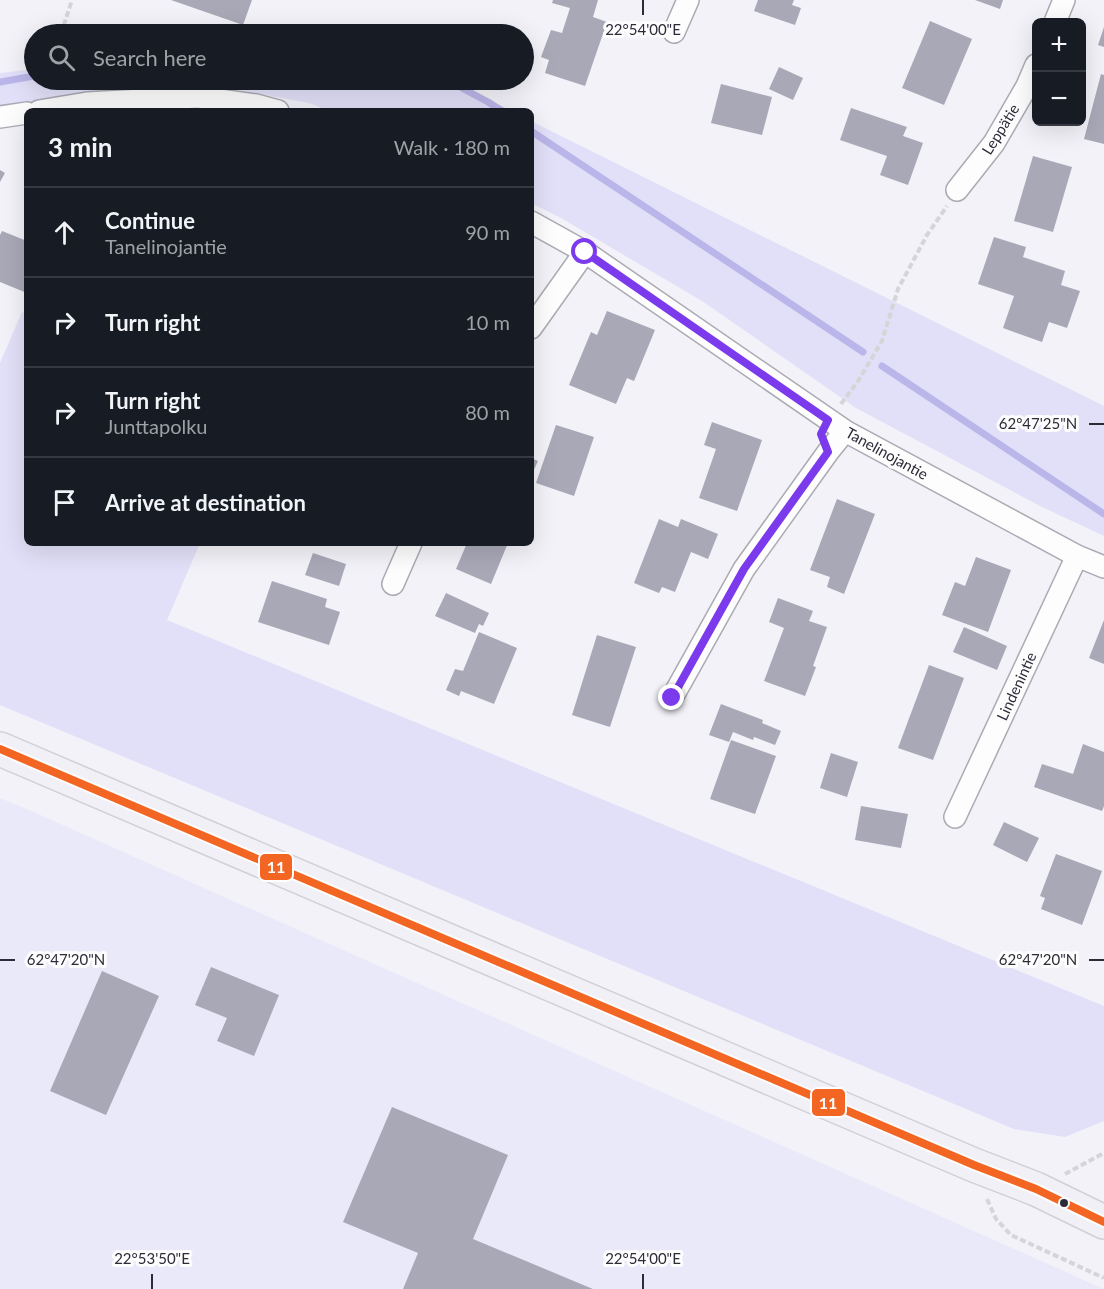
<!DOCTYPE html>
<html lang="en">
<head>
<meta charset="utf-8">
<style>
  :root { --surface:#171b24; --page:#20242c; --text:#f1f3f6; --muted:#9ea1a6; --line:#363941 }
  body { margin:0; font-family:Lato,sans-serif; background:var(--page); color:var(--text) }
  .controls { position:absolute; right:18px; top:18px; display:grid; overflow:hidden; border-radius:9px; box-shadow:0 6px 24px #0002 }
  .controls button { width:54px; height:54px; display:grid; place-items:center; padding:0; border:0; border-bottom:2px solid var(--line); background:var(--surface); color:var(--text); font:30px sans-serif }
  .stop { position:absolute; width:18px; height:18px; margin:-14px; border:4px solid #7c3aed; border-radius:50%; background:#fff }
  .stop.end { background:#7c3aed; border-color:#fff; box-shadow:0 2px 6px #0008 }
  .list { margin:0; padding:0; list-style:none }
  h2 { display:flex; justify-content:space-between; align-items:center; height:78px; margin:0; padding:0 24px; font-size:26px }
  h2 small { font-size:20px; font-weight:400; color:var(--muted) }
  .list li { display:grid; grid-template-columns:39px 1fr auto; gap:18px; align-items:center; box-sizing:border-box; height:90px; padding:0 24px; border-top:2px solid var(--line) }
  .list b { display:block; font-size:22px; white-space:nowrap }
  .list p { margin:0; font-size:20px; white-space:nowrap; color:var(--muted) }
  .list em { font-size:20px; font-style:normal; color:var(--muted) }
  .icon { flex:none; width:33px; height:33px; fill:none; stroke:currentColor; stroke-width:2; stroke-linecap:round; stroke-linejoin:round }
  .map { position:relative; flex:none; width:1104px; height:1289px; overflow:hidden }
  .search { position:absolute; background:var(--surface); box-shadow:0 6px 24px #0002; left:24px; top:24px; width:510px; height:66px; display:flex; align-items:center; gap:15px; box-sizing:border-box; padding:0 21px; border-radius:33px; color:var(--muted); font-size:22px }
  .panel { position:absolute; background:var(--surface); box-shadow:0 6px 24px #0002; left:24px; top:108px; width:510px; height:438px; border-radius:9px }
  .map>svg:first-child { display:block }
  .built { fill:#eae9fa }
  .green { fill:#e2e0f8 }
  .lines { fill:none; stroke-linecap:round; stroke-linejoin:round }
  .stream { stroke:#bbb6e9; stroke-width:7 }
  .building { fill:#a9a8b7 }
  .minor-casing { stroke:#aaaab3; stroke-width:24 }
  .trunk-casing { stroke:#d0d0d5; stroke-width:36 }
  .path { stroke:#d5d5d7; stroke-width:4; stroke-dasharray:6 3; stroke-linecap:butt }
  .minor { stroke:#fdfdfe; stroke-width:21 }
  .trunk { stroke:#f0f0f6; stroke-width:33 }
  .bus-1-casing { stroke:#fdfdfd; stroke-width:12 }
  .bus-1 { stroke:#f26522; stroke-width:8 }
  .route { stroke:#7c3aed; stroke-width:8 }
  .ticks { fill:none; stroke:#2c2b38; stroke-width:2 }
  .bus-dot { fill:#2c2b38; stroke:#fdfdfd; stroke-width:2 }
  .labels { text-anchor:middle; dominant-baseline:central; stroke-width:6; stroke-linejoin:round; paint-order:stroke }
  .street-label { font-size:15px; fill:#2c2b38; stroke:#fdfdfd }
  .ticks-label { font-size:15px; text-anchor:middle; fill:#2c2b38; stroke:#fdfdfd; stroke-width:6; stroke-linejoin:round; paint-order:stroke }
  .line-badge { stroke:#fdfdfd; stroke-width:2 }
  .badge-label { font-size:16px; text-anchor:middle; font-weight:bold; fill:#fff }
</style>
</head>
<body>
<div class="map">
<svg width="1104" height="1289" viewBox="0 0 1104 1289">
  <rect width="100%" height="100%" fill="#f2f2f8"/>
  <polygon class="built" points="0,798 29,810 1104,1289 0,1289"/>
  <g class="green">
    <polygon points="34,69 34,80 448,80 512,111 330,111 309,103 223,87 139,88 0,110 0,73"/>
    <polygon points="531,121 1104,406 1104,536 1040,506 856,408 702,301 561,218 531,203"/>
    <polygon points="22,312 27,314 27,543 200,543 167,620 1104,1006 1104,1121 1065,1137 1014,1129 0,705 0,363"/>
  </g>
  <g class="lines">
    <g class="stream">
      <polyline points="447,80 488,102 502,111"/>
      <polyline points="0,82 34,76"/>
      <polyline points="531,131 863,352"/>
      <polyline points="882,366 1104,514"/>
    </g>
  </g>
  <g class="building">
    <polygon points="171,0 252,0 243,25"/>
    <polygon points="553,0 598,0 593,17 607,22 585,86 545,73 549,60 541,57 551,30 562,33 570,8 552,3"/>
    <polygon points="758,0 794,0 792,5 801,8 795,25 754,11"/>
    <polygon points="975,0 1003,0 1000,9"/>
    <polygon points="930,21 972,39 944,105 902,88"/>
    <polygon points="1104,27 1104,47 1098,45"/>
    <polygon points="779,67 803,78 793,100 769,89"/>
    <polygon points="1101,74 1104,75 1104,144 1084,139"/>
    <polygon points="721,84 772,97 762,135 711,123"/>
    <polygon points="851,108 907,127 903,136 923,143 908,185 880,175 887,156 840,140"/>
    <polygon points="1033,156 1072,167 1053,232 1014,221"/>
    <polygon points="0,170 5,173 0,182"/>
    <polygon points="2,231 27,241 27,293 0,282 0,235"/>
    <polygon points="994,237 1026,247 1023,257 1065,271 1061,285 1080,291 1067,328 1049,322 1042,342 1003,328 1014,296 978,284"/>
    <polygon points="607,311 655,330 634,381 627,378 616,404 569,385 591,332 597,335"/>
    <polygon points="712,422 762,440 737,511 699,498 716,449 704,445"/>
    <polygon points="556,425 594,437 574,496 536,483"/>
    <polygon points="531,458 538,461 531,476"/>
    <polygon points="837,499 875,514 844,594 827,587 830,577 810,570"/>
    <polygon points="659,519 678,527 681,519 718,534 708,559 691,552 675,592 662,587 659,593 634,583"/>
    <polygon points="467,543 508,543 491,584 456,569"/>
    <polygon points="313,553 346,564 339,586 305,575"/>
    <polygon points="976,557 1011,570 988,632 942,615 955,582 965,586"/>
    <polygon points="272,581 327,599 325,607 340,612 329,645 258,622"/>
    <polygon points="446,593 489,613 483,626 479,624 475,633 435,616"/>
    <polygon points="778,598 813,611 809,621 827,627 813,666 816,667 805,696 764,681 784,628 769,622"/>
    <polygon points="1104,620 1104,664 1089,658"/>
    <polygon points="964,627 1007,646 997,670 953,652"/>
    <polygon points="479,632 517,648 494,704 461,691 459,696 446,690 455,669 463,671"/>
    <polygon points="597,635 636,647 610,727 572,715"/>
    <polygon points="929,665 964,678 933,760 898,748"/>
    <polygon points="721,704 763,720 762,723 781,731 775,745 754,737 753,740 733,732 729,742 709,735"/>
    <polygon points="731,740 776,756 755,814 710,799"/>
    <polygon points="1083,744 1104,752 1104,806 1102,811 1034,787 1042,764 1073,774"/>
    <polygon points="831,753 858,762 847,797 820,788"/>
    <polygon points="861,806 908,814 901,848 855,840"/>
    <polygon points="1004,822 1039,838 1027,862 993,845"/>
    <polygon points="1056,854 1102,871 1082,925 1041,909 1045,898 1040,896"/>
    <polygon points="211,967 279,995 254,1056 217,1041 227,1018 195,1005"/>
    <polygon points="102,971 159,996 106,1115 50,1091"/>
    <polygon points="392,1107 508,1155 473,1239 593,1289 403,1289 418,1253 343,1222"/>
  </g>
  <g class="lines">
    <defs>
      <g id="minor">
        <polyline points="1055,22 1064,0"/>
        <polyline points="674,32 688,0"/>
        <polyline points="39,111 87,103 198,97 256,105 278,111"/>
        <polyline points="0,117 27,113"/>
        <polyline points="957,190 994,143 1027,86 1036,65"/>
        <polyline points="531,222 585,252 845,431 1077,556 1104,567"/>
        <polyline points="531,328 585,252"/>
        <polyline points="393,584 411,543"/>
        <polyline points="672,698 744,569 828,452 845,431"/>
        <polyline points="955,817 1077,556"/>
      </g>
      <polyline id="trunk" points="0,749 974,1165 1036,1189 1104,1222"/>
    </defs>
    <use href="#minor" class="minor-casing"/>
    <use href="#trunk" class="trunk-casing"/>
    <g class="path">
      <polyline points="61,34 72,0"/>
      <polyline points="841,404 858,381 882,341 898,289 927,235 947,206"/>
      <polyline points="1065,1174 1104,1153"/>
      <polyline points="987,1199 996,1219 1011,1235 1104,1278"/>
    </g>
    <use href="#minor" class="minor"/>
    <use href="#trunk" class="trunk"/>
    <defs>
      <polyline id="bus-1" points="0,749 974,1165 1036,1189 1104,1222"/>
    </defs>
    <use href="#bus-1" class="bus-1-casing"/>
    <use href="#bus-1" class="bus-1"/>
  </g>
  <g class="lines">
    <polyline class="route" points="585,252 828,420 821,434 828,452 744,569 672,698"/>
  </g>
  <path class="ticks" d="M643 0V15M1089 424H1104M0 960H15M1089 960H1104M152 1274V1289M643 1274V1289"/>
  <circle class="bus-dot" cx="1064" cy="1203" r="5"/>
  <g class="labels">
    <g class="street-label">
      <text transform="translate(1000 129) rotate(-58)">Leppätie</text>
      <text transform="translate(887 453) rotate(29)">Tanelinojantie</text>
      <text transform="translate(1016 686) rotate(-65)">Lindenintie</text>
    </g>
  </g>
  <g class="ticks-label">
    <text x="643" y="35">22°54'00"E</text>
    <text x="1038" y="429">62°47'25"N</text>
    <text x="66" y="965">62°47'20"N</text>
    <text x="1038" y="965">62°47'20"N</text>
    <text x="152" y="1264">22°53'50"E</text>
    <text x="643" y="1264">22°54'00"E</text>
  </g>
  <g class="line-badge">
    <rect x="259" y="853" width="34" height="28" rx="6" fill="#f26522"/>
    <rect x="811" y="1088" width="35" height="29" rx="6" fill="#f26522"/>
  </g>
  <g class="badge-label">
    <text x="276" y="873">11</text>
    <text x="828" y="1109">11</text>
  </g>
</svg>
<div class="controls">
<button>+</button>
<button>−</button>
</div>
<div class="stop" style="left:585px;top:252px"></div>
<div class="stop end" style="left:672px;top:698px"></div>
<div class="search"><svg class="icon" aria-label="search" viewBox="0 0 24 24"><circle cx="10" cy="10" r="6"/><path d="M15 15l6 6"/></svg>Search here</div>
<section class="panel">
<h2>3 min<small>Walk · 180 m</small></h2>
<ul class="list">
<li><svg class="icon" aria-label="ahead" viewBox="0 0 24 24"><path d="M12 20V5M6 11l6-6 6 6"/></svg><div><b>Continue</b><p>Tanelinojantie</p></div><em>90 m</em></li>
<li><svg class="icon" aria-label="right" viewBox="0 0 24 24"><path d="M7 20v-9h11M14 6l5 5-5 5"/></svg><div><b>Turn right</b></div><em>10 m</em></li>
<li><svg class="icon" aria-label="right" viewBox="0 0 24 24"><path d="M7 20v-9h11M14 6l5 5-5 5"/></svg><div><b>Turn right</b><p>Junttapolku</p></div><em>80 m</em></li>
<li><svg class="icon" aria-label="arrive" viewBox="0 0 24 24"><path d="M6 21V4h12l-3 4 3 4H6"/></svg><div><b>Arrive at destination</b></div></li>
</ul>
</section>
</div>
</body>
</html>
